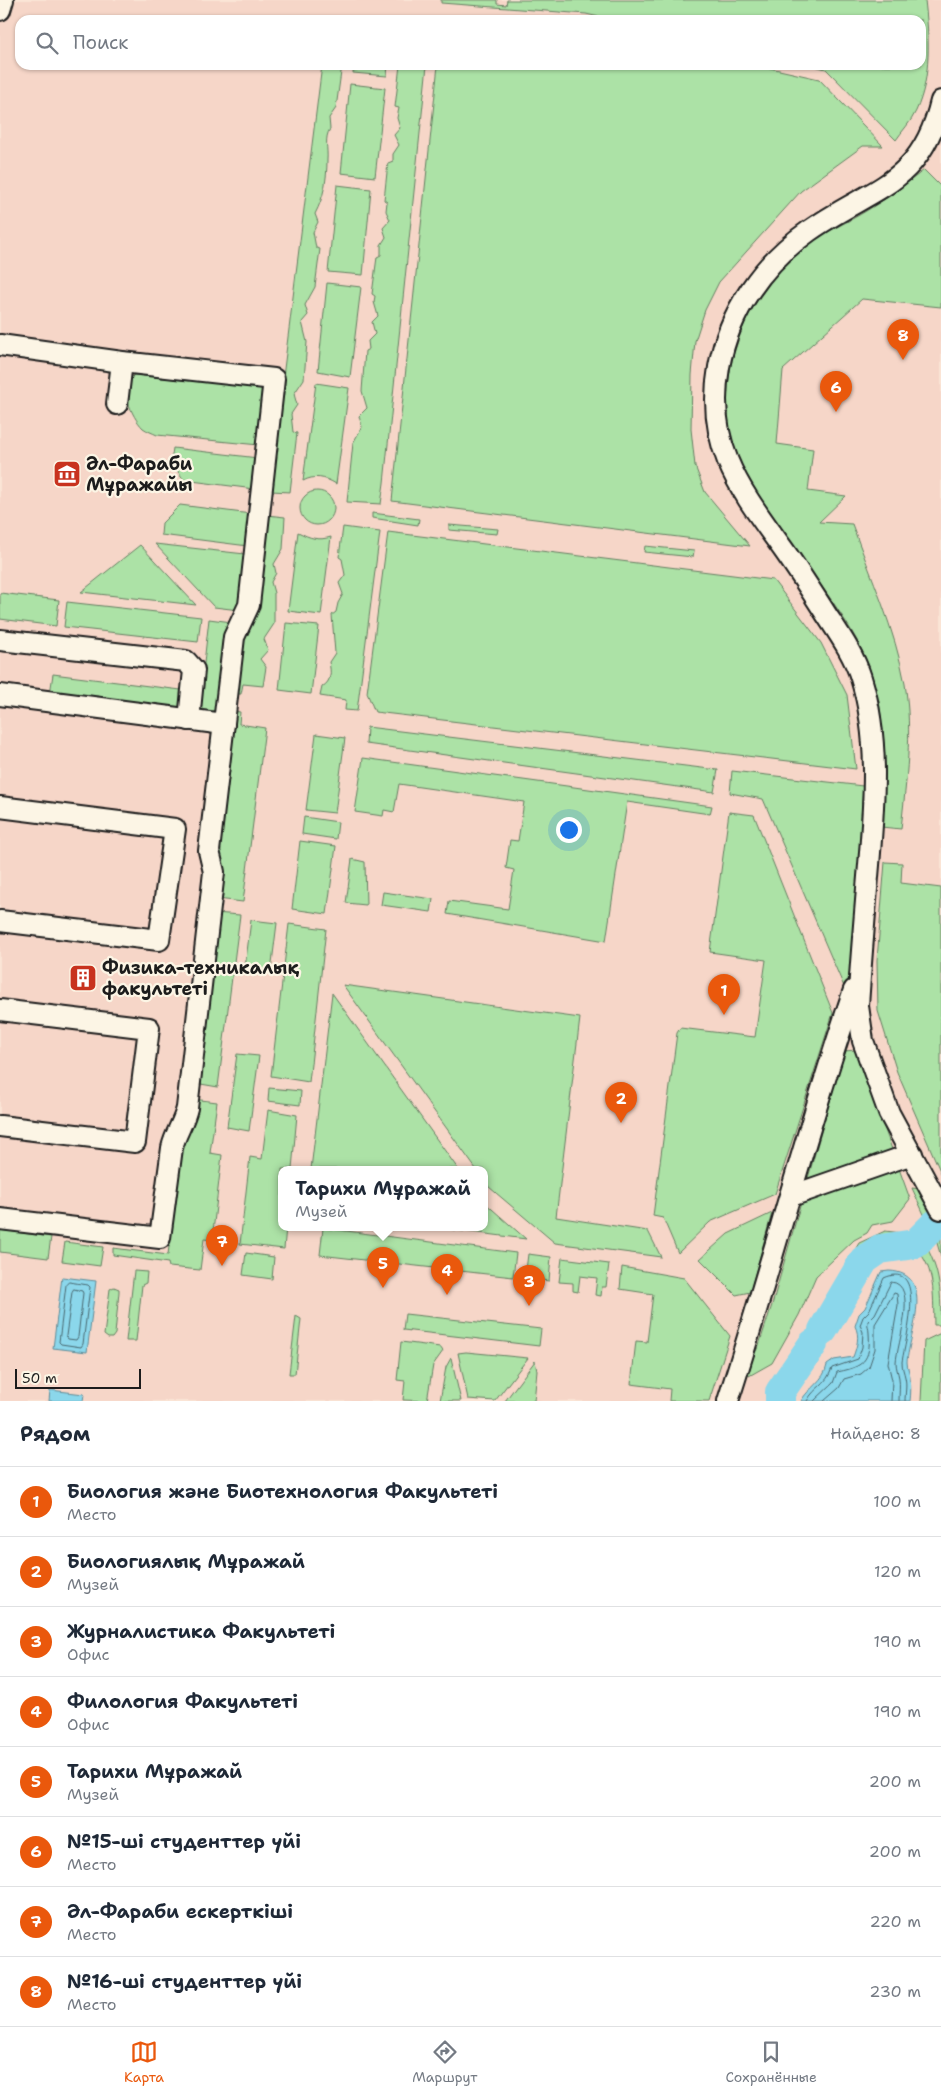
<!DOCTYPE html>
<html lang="ru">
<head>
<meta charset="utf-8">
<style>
  :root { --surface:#fff; --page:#f6f6f7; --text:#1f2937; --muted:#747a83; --line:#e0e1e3; --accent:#ea580c }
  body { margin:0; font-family:"Shantell Sans",sans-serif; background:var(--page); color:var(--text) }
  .scale { position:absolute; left:15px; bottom:12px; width:126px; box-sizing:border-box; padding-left:5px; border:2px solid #1c1c1c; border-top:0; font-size:14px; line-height:18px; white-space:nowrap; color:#1c1c1c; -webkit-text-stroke:4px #fcf5e5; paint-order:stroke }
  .you { position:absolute; left:568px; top:829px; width:18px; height:18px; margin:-12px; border:4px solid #fff; border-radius:50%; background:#1a73e8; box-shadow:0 0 0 8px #1a73e833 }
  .badge { display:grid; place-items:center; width:32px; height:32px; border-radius:50%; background:var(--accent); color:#fff; font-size:16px; font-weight:700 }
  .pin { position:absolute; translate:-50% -41px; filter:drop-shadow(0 1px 2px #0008) }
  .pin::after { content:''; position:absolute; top:26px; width:18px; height:15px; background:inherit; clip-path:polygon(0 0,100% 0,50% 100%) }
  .popup { position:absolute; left:278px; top:1166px; width:210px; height:65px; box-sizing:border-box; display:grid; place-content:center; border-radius:10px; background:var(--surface); filter:drop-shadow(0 1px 4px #0005); font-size:16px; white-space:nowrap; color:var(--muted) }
  .popup b { font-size:19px; color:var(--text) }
  .popup::after { content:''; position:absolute; left:50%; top:100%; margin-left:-10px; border:10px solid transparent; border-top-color:var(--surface) }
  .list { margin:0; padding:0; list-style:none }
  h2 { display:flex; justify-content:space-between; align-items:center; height:65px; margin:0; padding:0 20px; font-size:21px }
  h2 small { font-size:16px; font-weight:400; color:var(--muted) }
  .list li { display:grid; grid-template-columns:32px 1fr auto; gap:15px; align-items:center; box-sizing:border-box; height:70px; padding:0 20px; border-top:1px solid var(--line) }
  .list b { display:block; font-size:19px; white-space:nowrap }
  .list p { margin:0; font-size:16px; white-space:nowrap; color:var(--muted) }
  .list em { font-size:16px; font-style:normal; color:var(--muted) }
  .icon { flex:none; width:28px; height:28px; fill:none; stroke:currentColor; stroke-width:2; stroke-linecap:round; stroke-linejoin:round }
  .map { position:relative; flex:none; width:941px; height:1401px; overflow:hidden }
  .search { position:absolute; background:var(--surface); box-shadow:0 1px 4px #0004; left:15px; right:15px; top:15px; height:55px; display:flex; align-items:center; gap:12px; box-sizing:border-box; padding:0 18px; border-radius:15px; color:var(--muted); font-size:19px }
  .sheet { height:625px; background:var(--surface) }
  nav { display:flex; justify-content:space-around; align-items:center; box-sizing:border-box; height:70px; border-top:1px solid var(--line); background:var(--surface); font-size:14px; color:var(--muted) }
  nav a { display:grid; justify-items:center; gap:2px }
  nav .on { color:var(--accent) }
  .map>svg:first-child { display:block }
  .built { fill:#f6d6c8; fill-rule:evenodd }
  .green { fill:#ace2a6; stroke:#647f61 }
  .water { fill:#8bd7eb; stroke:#5f8c98 }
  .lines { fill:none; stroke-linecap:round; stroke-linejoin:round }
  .shore { stroke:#48676f; stroke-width:1 }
  .river { stroke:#8bd7eb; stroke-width:30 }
  .minor-casing { stroke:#1c1c1c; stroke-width:24 }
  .minor { stroke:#fcf5e5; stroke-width:20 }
  .labels { text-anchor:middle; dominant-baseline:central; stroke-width:4.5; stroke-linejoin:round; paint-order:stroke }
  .poi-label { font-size:18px; font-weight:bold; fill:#1c1c1c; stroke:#fcf5e5; text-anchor:start }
</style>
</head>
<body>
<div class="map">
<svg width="941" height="1401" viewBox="0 0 941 1401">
  <rect width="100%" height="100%" fill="#fbe5d6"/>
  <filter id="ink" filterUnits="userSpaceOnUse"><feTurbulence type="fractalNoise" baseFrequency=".02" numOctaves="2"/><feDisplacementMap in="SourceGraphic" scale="10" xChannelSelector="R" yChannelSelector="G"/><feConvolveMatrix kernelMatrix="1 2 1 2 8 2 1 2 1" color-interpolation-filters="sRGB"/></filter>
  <g filter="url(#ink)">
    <path class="built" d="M0 0H941V1401H0ZM20 20H921V65H20ZM282 1169H484V1227H282Z"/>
    <g class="green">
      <path d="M441 0H497V4L506 5 507 0H925C929 37 932 76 916 111 911 122 902 131 896 140L826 69 810 65H921V20H612L586 14 441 3Z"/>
      <path d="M322 65H342L336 108 329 118 330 129C324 138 328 149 327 160 327 179 324 197 315 214L318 222 313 232 316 248 320 249 315 287 305 305 308 315 302 322 307 342 304 379 294 394 297 405 291 414 293 432 297 433 290 492 271 491 283 377Z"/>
      <polygon points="354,65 388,65 387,76 353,73"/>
      <polygon points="400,65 427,65 384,483 381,504 347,502 353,443 362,427 359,416 367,408 362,391 365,351 369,349 368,341 375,334 372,322 378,316 374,302 375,296 372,294 377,257 381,255 381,245 386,237 383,228 390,220 386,211 387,202 384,200 388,163 393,161 393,154 399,145 394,135 400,128 397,118 399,108 395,107"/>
      <polygon points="438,65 757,65 819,79 883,146 863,146 801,191 719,282 705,310 695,341 692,375 691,429 695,466 705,492 750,546 392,501"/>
      <polygon points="350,84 385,88 375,177 341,173"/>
      <path d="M924 170 941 187V307L862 299 783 370 777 444 813 449 808 491 846 496 819 522 852 524C871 577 895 629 905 684 913 732 906 781 901 829L881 827C886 773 888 719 869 667 860 642 845 620 830 598 809 568 787 538 766 507 756 490 744 473 737 455 724 422 725 383 735 350 744 321 757 293 777 269 801 241 835 230 866 211 886 199 905 185 924 170Z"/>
      <polygon points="337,185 371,189 363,275 328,272"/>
      <polygon points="327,283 361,287 350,377 318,371"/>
      <path d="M134 375 265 388 259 445 157 435C153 433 147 431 143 428 131 416 119 388 134 375Z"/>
      <path d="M316 383 349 388 336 484C325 477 314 475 303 481Z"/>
      <polygon points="173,448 258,458 254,489 184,480 171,462"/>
      <circle cx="317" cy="508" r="17"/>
      <polygon points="180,505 251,514 248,546 161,535 162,523"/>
      <polygon points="372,513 419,519 418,525 372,518"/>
      <polygon points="267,515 285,517 283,549 274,564 276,573 271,582 274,593 274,624 264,639 268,650 260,659 266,667 263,686 243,684 241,694 236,694 246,629"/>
      <polygon points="449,525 498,529 497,534 449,530"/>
      <path d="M343 527 380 532 357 711 345 710 346 700 320 696 322 687C332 681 331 672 329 662L335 653 332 615 336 612 338 603 343 594 339 583 345 575 342 559 339 557Z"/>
      <path d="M298 532C310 538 318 541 331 537L321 615 288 611Z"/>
      <polygon points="388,532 773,580 821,643 847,695 856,769 375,712 367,693"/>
      <polygon points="155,544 245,554 239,610 214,607"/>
      <polygon points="140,545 196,605 81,592"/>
      <polygon points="645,546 694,551 693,557 644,552"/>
      <polygon points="0,593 59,600 56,626 0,619"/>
      <polygon points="67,602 201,617 198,642 64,627"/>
      <polygon points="209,619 232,622 216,715 202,713 199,707"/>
      <polygon points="286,623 319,626 311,694 279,690"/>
      <polygon points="53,674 181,690 183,701 177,710 50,694"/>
      <polygon points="233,711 240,712 239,724 265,728 243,902 217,899 216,854"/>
      <polygon points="367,727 718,770 714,792 366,744"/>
      <polygon points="316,734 345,738 335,813 306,810"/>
      <polygon points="363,758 712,806 710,814 627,802 606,941 447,914 449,901 508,909 514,870 506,868 510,840 518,841 524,802 399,784 394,812 384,810 383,816 355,812"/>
      <polygon points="732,771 863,786 852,971 845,989 763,799 730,793"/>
      <polygon points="729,812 754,815 833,1013 775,1194 710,1222 678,1253 663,1218 653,1216 677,1033 680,1028 755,1037 766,960 710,952"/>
      <polygon points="304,817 338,822 336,839 302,834"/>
      <polygon points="300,841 336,846 327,914 292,909"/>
      <polygon points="352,859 365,862 366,905 346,903"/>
      <polygon points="885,862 902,863 901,883 941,888 941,1173 897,1072 878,1011 877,960"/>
      <polygon points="383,892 433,899 431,912 381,905"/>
      <polygon points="215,913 240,915 218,1087 195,1083"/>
      <polygon points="251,920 277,923 271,971 245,968"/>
      <polygon points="289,924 326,929 309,1082 271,1076"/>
      <polygon points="343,985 580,1018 556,1217 648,1231 661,1257 555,1243 489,1187 484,1180 484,1169 476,1169"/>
      <polygon points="332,993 458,1169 311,1169"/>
      <polygon points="856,1050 910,1199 893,1221 872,1225 867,1233 854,1240 816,1276 799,1315 772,1363 749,1376 747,1369 759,1345 772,1305 844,1051"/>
      <polygon points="237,1054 259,1056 249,1131 227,1127"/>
      <polygon points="269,1088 301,1091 300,1105 268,1101"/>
      <polygon points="193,1099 217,1102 210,1153 222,1155 212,1240 204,1239 200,1270 169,1267 168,1263 113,1255 113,1248 168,1255 181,1140"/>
      <polygon points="268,1110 297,1115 292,1169 282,1169 282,1227 286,1227 284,1249 240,1244 250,1157 262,1159"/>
      <polygon points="912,1188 921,1189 941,1234 941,1257 937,1243"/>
      <polygon points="484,1202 526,1239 431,1227 484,1227"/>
      <polygon points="772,1213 750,1292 736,1295 700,1259 728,1234"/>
      <polygon points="323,1228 516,1253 513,1277 320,1255"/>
      <polygon points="0,1230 51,1237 48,1258 0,1252"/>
      <path d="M885 1231 920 1235C940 1268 941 1287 941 1325H934C933 1301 936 1273 920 1253H887L869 1264 825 1336 816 1331 847 1263 859 1243Z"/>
      <polygon points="65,1242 103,1247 100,1266 62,1261"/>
      <polygon points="246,1253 274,1257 272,1279 243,1275"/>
      <polygon points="528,1254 551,1257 549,1281 525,1278"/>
      <polygon points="562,1258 609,1264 606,1287 602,1287 601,1296 595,1295 597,1278 580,1276 578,1292 573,1291 573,1283 559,1282"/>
      <polygon points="622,1267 684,1278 730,1336 709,1401 669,1401 670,1389 631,1384 636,1341 647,1342 653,1294 620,1289"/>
      <polygon points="134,1271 147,1272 146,1283 142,1285 136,1341 126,1341"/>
      <polygon points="114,1287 119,1289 119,1292 115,1334 112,1338 108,1338 104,1335 110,1289"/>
      <polygon points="405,1314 541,1329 539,1346 403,1330"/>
      <polygon points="296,1316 301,1319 295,1374 289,1374"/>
      <polygon points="941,1333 941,1401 921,1401 924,1341"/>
      <polygon points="810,1337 821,1342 783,1401 770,1401 785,1362"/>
      <polygon points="401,1342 440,1347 443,1351 433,1365 427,1401 403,1400 405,1381 397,1380"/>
      <polygon points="466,1352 528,1358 495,1401 468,1399 458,1353"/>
      <polygon points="451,1358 461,1401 440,1401 446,1367"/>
      <polygon points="535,1361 537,1371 534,1401 505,1401"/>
    </g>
    <g class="water">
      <path d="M889 1271C937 1273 909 1334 907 1362 907 1368 910 1372 910 1378 911 1386 911 1393 910 1401H801C809 1387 824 1381 827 1365L834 1360 853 1357C857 1346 860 1336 855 1326L859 1314 865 1308 881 1272Z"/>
      <polygon points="62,1277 96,1281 87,1352 53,1348"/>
      <polygon points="50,1390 84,1394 83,1401 49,1401"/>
    </g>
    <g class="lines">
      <g class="shore">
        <polygon points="69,1282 88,1285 90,1287 83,1344 81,1347 61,1344 59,1342 66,1285"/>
        <polygon points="74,1289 82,1291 83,1293 78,1337 76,1340 68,1339 66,1336 72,1292"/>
        <path d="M807 1401C815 1386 826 1386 832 1368L858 1359 862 1347 863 1332 860 1325 863 1317 869 1311 884 1278C929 1258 904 1346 902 1362 902 1368 904 1372 905 1377 907 1385 905 1393 905 1401"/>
        <path d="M814 1401 833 1383 837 1372C863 1367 871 1361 869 1333 869 1328 867 1326 868 1321L875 1314 891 1282C919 1284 897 1344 896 1362 896 1368 898 1372 899 1378 900 1385 899 1393 899 1401"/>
        <polyline points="824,1401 839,1388 844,1379 861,1374 869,1367 875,1349 875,1324 894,1293 897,1294 898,1305 888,1363 892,1380 891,1401"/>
      </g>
      <g class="river">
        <polyline points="823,1330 864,1260 880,1249 915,1244 934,1225"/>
        <polyline points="780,1401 780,1392 813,1344"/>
      </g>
      <defs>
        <g id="minor">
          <polyline points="0,10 3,0"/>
          <path d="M941 101C921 186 871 187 809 231 763 263 729 311 719 367 705 446 740 489 783 549 798 570 812 592 826 614 839 634 854 655 861 678 880 739 874 803 869 865 865 912 861 959 858 1006L863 1041 889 1113 941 1209"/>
          <path d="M0 345 122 362 274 379 249 605 234 637 209 851 214 872 187 1108C184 1122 175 1134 172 1148L160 1238 0 1219"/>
          <polyline points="117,404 122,362"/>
          <polyline points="0,640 186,661 194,670 189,720"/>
          <polyline points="0,695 224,724"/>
          <polyline points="0,807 175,829 159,940 0,921"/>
          <polyline points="0,1010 149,1028 135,1142 0,1126"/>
          <polyline points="791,1196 912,1154"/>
          <path d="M728 1401C772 1265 807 1126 854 990"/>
        </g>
      </defs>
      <use href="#minor" class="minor-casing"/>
      <use href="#minor" class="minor"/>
    </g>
  </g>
  <defs>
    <symbol id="museum-square" viewBox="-11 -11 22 22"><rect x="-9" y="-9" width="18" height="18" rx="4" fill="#c8321e" stroke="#fcf5e5"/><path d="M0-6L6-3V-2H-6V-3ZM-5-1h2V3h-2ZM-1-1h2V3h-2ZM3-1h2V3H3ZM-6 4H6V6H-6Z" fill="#fff"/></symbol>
    <symbol id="building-square" viewBox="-11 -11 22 22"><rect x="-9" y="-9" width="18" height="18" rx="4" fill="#c8321e" stroke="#fcf5e5"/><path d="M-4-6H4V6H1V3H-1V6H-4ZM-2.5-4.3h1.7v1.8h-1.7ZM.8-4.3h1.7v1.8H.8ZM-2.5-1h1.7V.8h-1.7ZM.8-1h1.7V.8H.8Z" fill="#fff"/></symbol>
  </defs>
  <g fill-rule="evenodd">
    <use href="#museum-square" x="51" y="458" width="32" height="32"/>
    <use href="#building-square" x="67" y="962" width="32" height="32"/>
  </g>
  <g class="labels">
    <g class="poi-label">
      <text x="86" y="464">Әл-Фараби<tspan x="86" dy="21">Мұражайы</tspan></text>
      <text x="102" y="968">Физика-техникалық<tspan x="102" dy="21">факультеті</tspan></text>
    </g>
  </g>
</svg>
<div class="scale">50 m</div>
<div class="you"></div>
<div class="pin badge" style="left:724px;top:1015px">1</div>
<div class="pin badge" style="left:621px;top:1123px">2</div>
<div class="pin badge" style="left:529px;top:1306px">3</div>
<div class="pin badge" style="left:447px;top:1295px">4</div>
<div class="pin badge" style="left:383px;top:1288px">5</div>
<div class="popup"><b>Тарихи Мұражай</b>Музей</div>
<div class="pin badge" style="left:836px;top:412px">6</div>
<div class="pin badge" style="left:222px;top:1266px">7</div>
<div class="pin badge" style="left:903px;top:360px">8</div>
<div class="search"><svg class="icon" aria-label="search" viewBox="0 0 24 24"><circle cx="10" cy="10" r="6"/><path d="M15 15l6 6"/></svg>Поиск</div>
</div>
<section class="sheet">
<h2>Рядом<small>Найдено: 8</small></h2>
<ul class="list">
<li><span class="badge">1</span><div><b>Биология және Биотехнология Факультеті</b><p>Место</p></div><em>100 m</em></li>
<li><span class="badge">2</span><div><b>Биологиялық Мұражай</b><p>Музей</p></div><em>120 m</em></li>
<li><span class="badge">3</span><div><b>Журналистика Факультеті</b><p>Офис</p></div><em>190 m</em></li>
<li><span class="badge">4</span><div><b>Филология Факультеті</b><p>Офис</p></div><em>190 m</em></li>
<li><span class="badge">5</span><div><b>Тарихи Мұражай</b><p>Музей</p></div><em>200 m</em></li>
<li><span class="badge">6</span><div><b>№15-ші студенттер үйі</b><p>Место</p></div><em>200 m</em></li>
<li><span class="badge">7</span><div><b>Әл-Фараби ескерткіші</b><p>Место</p></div><em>220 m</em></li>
<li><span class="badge">8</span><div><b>№16-ші студенттер үйі</b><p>Место</p></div><em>230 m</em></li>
</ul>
</section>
<nav>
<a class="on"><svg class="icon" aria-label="map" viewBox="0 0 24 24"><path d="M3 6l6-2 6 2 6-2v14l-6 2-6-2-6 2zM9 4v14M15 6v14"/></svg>Карта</a>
<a><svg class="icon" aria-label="directions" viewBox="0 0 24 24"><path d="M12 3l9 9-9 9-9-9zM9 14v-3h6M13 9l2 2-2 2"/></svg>Маршрут</a>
<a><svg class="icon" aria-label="saved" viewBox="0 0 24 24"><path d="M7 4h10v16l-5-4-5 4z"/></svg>Сохранённые</a>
</nav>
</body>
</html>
